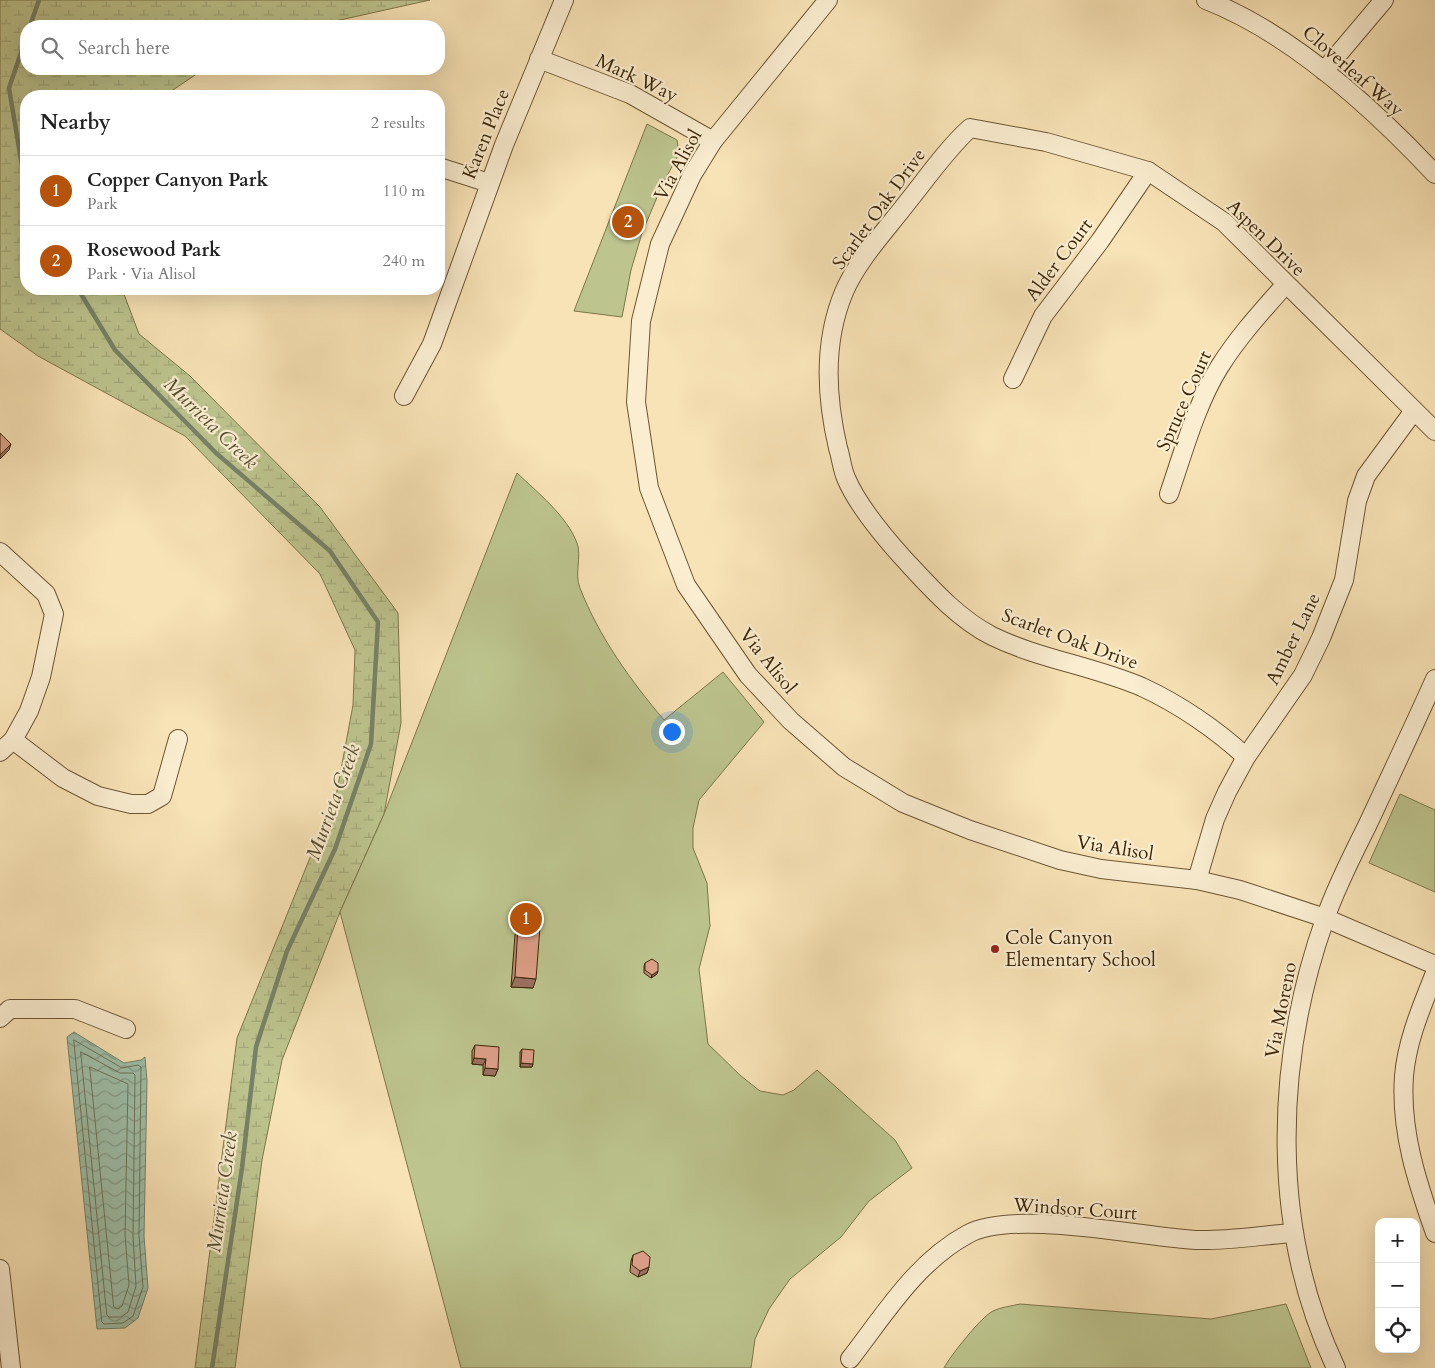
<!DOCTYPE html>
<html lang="en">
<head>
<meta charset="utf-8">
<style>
  :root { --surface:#fff; --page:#f2f2f2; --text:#222; --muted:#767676; --line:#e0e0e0; --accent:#b45309 }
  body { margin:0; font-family:Cardo,serif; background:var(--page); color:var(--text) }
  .controls { position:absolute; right:15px; bottom:15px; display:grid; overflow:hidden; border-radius:10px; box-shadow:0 5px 20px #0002 }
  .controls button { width:45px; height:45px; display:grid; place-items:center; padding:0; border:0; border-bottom:1px solid var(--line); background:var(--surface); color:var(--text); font:25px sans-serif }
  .you { position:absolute; left:671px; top:731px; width:18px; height:18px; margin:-12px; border:4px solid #fff; border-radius:50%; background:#1a73e8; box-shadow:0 0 0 8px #1a73e833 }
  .badge { display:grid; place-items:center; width:32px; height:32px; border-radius:50%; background:var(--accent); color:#fff; font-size:16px; font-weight:700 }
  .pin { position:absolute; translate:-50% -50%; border:2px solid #fff; box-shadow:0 1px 5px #0006 }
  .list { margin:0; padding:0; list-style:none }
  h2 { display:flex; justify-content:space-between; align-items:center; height:65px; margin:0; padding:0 20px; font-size:21px }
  h2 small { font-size:16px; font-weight:400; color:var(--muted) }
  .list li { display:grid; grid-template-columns:32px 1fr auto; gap:15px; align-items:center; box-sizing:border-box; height:70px; padding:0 20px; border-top:1px solid var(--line) }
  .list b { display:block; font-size:19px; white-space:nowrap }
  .list p { margin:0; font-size:16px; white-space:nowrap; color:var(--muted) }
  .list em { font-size:16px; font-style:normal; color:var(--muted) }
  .icon { flex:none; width:28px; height:28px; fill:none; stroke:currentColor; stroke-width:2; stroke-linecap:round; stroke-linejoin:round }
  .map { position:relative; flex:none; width:1435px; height:1368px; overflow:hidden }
  .search { position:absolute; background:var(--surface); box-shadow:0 5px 20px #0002; left:20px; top:20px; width:425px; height:55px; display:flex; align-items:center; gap:12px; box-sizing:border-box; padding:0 18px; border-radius:20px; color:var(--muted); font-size:19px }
  .panel { position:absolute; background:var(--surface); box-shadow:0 5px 20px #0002; left:20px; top:90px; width:425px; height:205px; border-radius:20px }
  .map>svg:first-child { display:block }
  .wetland { fill:url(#wetland-marsh); stroke:#7d764a }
  .park { fill:#bdc48e; stroke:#7d764a }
  .water { fill:url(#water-waves); stroke:#778268 }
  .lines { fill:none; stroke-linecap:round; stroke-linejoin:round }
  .shore { stroke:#6e7358; stroke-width:1 }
  .stream { stroke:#778268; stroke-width:4.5 }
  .minor-casing { stroke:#6c5633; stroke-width:20 }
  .minor { stroke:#faedd0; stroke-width:18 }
  .wall { fill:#be8a76; stroke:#3d2707 }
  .shaded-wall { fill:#9b7060; stroke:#3d2707 }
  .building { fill:#dda089; stroke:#3d2707 }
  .poi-dot { fill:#8f2418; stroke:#faedd0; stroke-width:2 }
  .labels { text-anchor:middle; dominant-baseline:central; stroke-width:4.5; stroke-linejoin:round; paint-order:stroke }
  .street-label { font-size:19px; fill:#3d2707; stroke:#faedd0 }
  .poi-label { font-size:19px; fill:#3d2707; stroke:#faedd0; text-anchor:start }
  .water-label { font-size:20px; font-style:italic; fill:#554d30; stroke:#faedd0 }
</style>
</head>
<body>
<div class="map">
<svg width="1435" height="1368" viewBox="0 0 1435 1368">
  <defs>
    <pattern id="wetland-marsh" width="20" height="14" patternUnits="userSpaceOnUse" patternTransform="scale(1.25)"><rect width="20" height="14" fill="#bdc48e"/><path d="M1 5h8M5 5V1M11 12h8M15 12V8" fill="none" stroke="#a3a879"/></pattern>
    <pattern id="water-waves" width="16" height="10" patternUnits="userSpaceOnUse" patternTransform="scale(1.25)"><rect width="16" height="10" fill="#9ebfa9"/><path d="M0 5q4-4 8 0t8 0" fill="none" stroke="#829b88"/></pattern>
  </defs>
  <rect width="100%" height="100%" fill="#f8e3b6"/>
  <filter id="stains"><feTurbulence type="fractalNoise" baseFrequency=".004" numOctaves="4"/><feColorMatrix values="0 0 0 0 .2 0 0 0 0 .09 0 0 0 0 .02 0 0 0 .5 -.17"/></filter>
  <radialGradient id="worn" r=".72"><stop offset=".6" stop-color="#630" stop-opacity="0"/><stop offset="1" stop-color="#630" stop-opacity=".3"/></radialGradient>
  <polygon class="wetland" points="0,0 430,0 313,26 26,26 26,69 204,69 164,96 26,96 26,289 122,289 139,334 190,376 320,507 398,613 401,723 384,814 340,912 282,1060 262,1160 235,1368 195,1368 237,1038 337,791 353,705 355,650 320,574 185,436 38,356 0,329"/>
  <g class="park">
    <polygon points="647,124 677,140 679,154 663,183 642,233 631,270 622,317 574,311"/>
    <path d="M517 473C537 492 567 516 577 543 582 556 574 574 580 588 599 637 631 681 664 720L723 672 764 722 699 800 693 828V848L707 883 710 926 699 969 708 1044 741 1076 760 1091 783 1095 794 1090 817 1070 895 1140 912 1168 869 1201 841 1237 790 1279 769 1309 755 1339 751 1368H461L340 912 384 814Z"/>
    <polygon points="1400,794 1435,810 1435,892 1369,863"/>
    <path d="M1020 1304 1211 1319 1286 1304 1311 1368H944C950 1356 982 1316 993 1311 1001 1307 1012 1306 1020 1304Z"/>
  </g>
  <polygon class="water" points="74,1032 124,1063 141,1060 145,1057 147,1081 144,1236 148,1288 138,1318 125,1328 97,1329 67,1037"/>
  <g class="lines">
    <g class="shore">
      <polygon points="74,1040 122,1068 138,1065 141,1067 139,1236 143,1287 133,1316 123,1323 104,1324 102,1322"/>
      <polygon points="81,1052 120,1073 133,1073 135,1075 133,1236 136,1286 128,1312 121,1317 109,1317 107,1315"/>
      <polygon points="90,1067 128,1084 125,1235 129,1285 122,1306 118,1309 114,1307"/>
    </g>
    <g class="stream">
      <polyline points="30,26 39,0"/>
      <polyline points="26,38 9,88 26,190"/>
      <polyline points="78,289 115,350 216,453 330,551 378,622 371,744 335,849 287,951 256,1047 242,1168 212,1368"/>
    </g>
    <defs>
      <g id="minor">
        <polyline points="828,0 713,141 692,175 660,244 641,321 636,402 649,488 686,585 748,675 791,721 844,767 903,803 970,830 1060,860 1101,869 1197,880 1240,890 1325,918 1435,965"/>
        <path d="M1206 0C1291 33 1373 108 1435 174"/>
        <polyline points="539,59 630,94 713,141"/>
        <polyline points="1324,71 1384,0"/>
        <polyline points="439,167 489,183"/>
        <polyline points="1013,379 1043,316 1100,241 1148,171"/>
        <polyline points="404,396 432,344 504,145 564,0"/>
        <path d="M1169 494C1183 453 1197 402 1220 366 1239 336 1262 311 1285 285"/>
        <polyline points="0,552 46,594 54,614 41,677 29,711 13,740 0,752"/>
        <polyline points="13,740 63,778 98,796 131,804 148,804 162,796 178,739"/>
        <path d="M1246 757C1217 730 1179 704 1142 687 1093 666 1039 659 992 636 957 618 930 587 904 559 885 538 857 504 846 478 842 469 841 457 838 448 826 397 823 342 844 292 857 261 886 230 906 204 927 178 946 150 970 128L1046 142 1148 171 1224 222 1435 431"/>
        <polyline points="1197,880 1215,819 1227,792 1246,757 1303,675 1321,638 1344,580 1357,501 1366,476 1413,412"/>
        <path d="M1435 973C1422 1006 1407 1040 1404 1076 1400 1131 1417 1182 1435 1233"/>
        <polyline points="0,1018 10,1009 75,1009 126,1029"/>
        <polyline points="0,1269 11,1368"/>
        <path d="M850 1359C885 1314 916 1262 968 1234 1013 1209 1142 1237 1196 1240 1229 1241 1262 1235 1294 1233"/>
        <path d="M1336 1368C1270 1229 1274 1063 1325 919 1336 887 1352 856 1367 826 1390 777 1413 728 1435 679"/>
      </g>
    </defs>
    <use href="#minor" class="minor-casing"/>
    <use href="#minor" class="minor"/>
  </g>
  <g class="wall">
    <polygon points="518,926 533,988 511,987 515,935"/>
    <polygon points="645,963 657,974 651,978 644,973 644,966"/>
    <polygon points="475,1045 498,1069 495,1076 483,1075 483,1065 472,1064 472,1051"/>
    <polygon points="522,1049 533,1064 532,1067 520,1067 520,1052"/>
    <polygon points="633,1255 649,1267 647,1273 638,1277 630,1272 631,1261"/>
  </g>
  <g class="shaded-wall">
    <polygon points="11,444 9,450 0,459 0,455"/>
    <polygon points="658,971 657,974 651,978 652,975"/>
    <polygon points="515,977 536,979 533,988 511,987"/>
    <polygon points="474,1058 486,1059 483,1065 472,1064"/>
    <polygon points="521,1063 533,1064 532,1067 520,1067"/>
    <polygon points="485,1068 498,1069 495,1076 483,1075"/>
    <polygon points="649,1267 647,1273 638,1277 640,1271"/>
  </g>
  <g class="building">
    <polygon points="0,433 11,444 0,455"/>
    <polygon points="518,926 540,927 536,979 515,977"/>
    <polygon points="652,959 658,963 658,971 652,975 645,970 645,963"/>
    <polygon points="475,1045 499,1047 498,1069 485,1068 486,1059 474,1058"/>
    <polygon points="522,1049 534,1050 533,1064 521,1063"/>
    <polygon points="643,1251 650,1257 649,1267 640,1271 632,1265 633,1255"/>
  </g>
  <circle class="poi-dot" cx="995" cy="949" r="5"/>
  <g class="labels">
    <g class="street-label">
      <text transform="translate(1353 71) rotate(41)">Cloverleaf Way</text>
      <text transform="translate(637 78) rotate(25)">Mark Way</text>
      <text transform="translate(486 134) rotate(-68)">Karen Place</text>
      <text transform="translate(678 165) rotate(-61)">Via Alisol</text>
      <text transform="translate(879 209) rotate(-54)">Scarlet Oak Drive</text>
      <text transform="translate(1266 238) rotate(44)">Aspen Drive</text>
      <text transform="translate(1059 260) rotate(-53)">Alder Court</text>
      <text transform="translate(1184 401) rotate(-66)">Spruce Court</text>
      <text transform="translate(1070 639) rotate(20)">Scarlet Oak Drive</text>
      <text transform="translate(1293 639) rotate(-64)">Amber Lane</text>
      <text transform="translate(768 661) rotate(51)">Via Alisol</text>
      <text transform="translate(1115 848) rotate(9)">Via Alisol</text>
      <text transform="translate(1281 1010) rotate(-79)">Via Moreno</text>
      <text transform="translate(1075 1209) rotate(4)">Windsor Court</text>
    </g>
    <g class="poi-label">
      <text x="1005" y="938">Cole Canyon<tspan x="1005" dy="22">Elementary School</tspan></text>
    </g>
    <g class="water-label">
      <text transform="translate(211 423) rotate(44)">Murrieta Creek</text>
      <text transform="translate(333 802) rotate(-70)">Murrieta Creek</text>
      <text transform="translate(222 1192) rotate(-82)">Murrieta Creek</text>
    </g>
  </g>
  <rect width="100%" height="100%" filter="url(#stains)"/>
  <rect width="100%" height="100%" fill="url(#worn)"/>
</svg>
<div class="controls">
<button>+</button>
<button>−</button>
<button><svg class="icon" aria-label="locate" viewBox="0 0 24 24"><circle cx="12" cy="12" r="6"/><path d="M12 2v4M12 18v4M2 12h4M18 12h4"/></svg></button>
</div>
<div class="you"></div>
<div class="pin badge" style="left:526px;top:919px">1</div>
<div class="pin badge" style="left:628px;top:222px">2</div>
<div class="search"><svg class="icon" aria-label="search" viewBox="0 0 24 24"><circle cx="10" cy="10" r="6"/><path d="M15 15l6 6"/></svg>Search here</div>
<section class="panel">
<h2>Nearby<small>2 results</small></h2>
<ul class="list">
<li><span class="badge">1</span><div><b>Copper Canyon Park</b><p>Park</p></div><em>110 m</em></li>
<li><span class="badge">2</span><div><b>Rosewood Park</b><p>Park · Via Alisol</p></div><em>240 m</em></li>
</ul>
</section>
</div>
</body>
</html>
